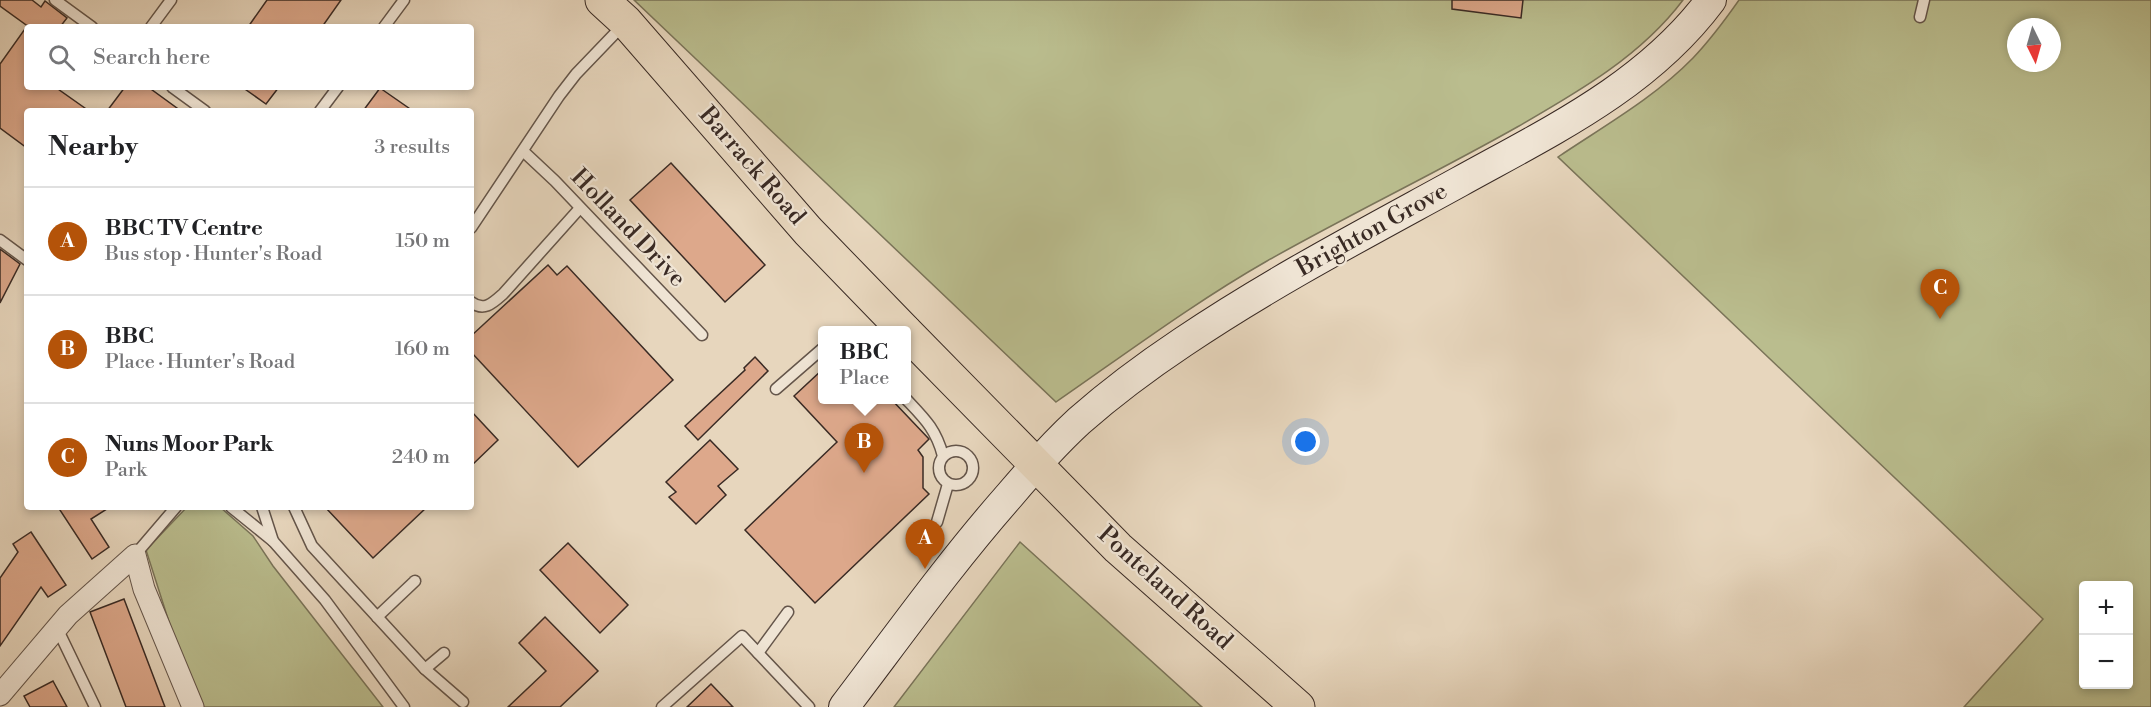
<!DOCTYPE html>
<html lang="en">
<head>
<meta charset="utf-8">
<style>
  :root { --surface:#fff; --page:#f6f6f6; --text:#202124; --muted:#757577; --line:#e0e0e0; --accent:#b45309 }
  body { margin:0; font-family:"Libre Bodoni",serif; background:var(--page); color:var(--text) }
  .controls { position:absolute; right:18px; bottom:18px; display:grid; overflow:hidden; border-radius:6px; box-shadow:0 3px 9px #0003 }
  .controls button { width:54px; height:54px; display:grid; place-items:center; padding:0; border:0; border-bottom:2px solid var(--line); background:var(--surface); color:var(--text); font:30px sans-serif }
  .compass { position:absolute; left:2007px; top:18px; width:54px; height:54px; border-radius:50%; background:var(--surface); box-shadow:0 3px 9px #0003; rotate:175deg }
  .you { position:absolute; left:1306px; top:442px; width:21px; height:21px; margin:-15px; border:4px solid #fff; border-radius:50%; background:#1a73e8; box-shadow:0 0 0 9px #1a73e833 }
  .badge { display:grid; place-items:center; width:39px; height:39px; border-radius:50%; background:var(--accent); color:#fff; font-size:20px; font-weight:700 }
  .pin { position:absolute; translate:-50% -50px; filter:drop-shadow(0 2px 3px #0008) }
  .pin::after { content:''; position:absolute; top:32px; width:21px; height:18px; background:inherit; clip-path:polygon(0 0,100% 0,50% 100%) }
  .popup { position:absolute; left:818px; top:326px; width:93px; height:78px; box-sizing:border-box; display:grid; place-content:center; border-radius:6px; background:var(--surface); filter:drop-shadow(0 2px 4px #0005); font-size:20px; white-space:nowrap; color:var(--muted) }
  .popup b { font-size:22px; color:var(--text) }
  .popup::after { content:''; position:absolute; left:50%; top:100%; margin-left:-12px; border:12px solid transparent; border-top-color:var(--surface) }
  .list { margin:0; padding:0; list-style:none }
  h2 { display:flex; justify-content:space-between; align-items:center; height:78px; margin:0; padding:0 24px; font-size:26px }
  h2 small { font-size:20px; font-weight:400; color:var(--muted) }
  .list li { display:grid; grid-template-columns:39px 1fr auto; gap:18px; align-items:center; box-sizing:border-box; height:108px; padding:0 24px; border-top:2px solid var(--line) }
  .list b { display:block; font-size:22px; white-space:nowrap }
  .list p { margin:0; font-size:20px; white-space:nowrap; color:var(--muted) }
  .list em { font-size:20px; font-style:normal; color:var(--muted) }
  .icon { flex:none; width:33px; height:33px; fill:none; stroke:currentColor; stroke-width:2; stroke-linecap:round; stroke-linejoin:round }
  .map { position:relative; flex:none; width:2151px; height:707px; overflow:hidden }
  .search { position:absolute; background:var(--surface); box-shadow:0 3px 9px #0003; left:24px; top:24px; width:450px; height:66px; display:flex; align-items:center; gap:15px; box-sizing:border-box; padding:0 21px; border-radius:6px; color:var(--muted); font-size:22px }
  .panel { position:absolute; background:var(--surface); box-shadow:0 3px 9px #0003; left:24px; top:108px; width:450px; height:402px; border-radius:6px }
  .map>svg:first-child { display:block }
  .green { fill:#babd8e; stroke:#7a7459; stroke-width:1.5; fill-rule:evenodd }
  .building { fill:#dda88b; stroke:#392a24; stroke-width:1.5 }
  .lines { fill:none; stroke-linecap:round; stroke-linejoin:round }
  .lane-casing { stroke:#64554a; stroke-width:13 }
  .street-casing { stroke:#64554a; stroke-width:23 }
  .secondary-casing { stroke:#392a24; stroke-width:32 }
  .primary-casing { stroke:#392a24; stroke-width:35 }
  .lane { stroke:#efe4d4; stroke-width:10 }
  .street { stroke:#efe4d4; stroke-width:21 }
  .secondary { stroke:#efe4d4; stroke-width:30 }
  .primary { stroke:#e7d6bd; stroke-width:33 }
  .labels { text-anchor:middle; dominant-baseline:central; stroke-width:4.5; stroke-linejoin:round; paint-order:stroke }
  .street-label { font-size:24px; fill:#392a24; stroke:#efe4d4 }
</style>
</head>
<body>
<div class="map">
<svg width="2151" height="707" viewBox="0 0 2151 707">
  <rect width="100%" height="100%" fill="#e7d6bd"/>
  <filter id="stains"><feTurbulence type="fractalNoise" baseFrequency=".00333" numOctaves="4"/><feColorMatrix values="0 0 0 0 .2 0 0 0 0 .09 0 0 0 0 .02 0 0 0 .5 -.17"/></filter>
  <radialGradient id="worn" r=".72"><stop offset=".6" stop-color="#630" stop-opacity="0"/><stop offset="1" stop-color="#630" stop-opacity=".3"/></radialGradient>
  <g class="green">
    <path d="M634 0H1683C1641 56 1578 92 1519 126 1436 173 1350 214 1267 261 1195 302 1124 355 1056 402Z"/>
    <path d="M1739 0H2151V707H1964L2043 619 1558 157C1604 126 1654 98 1693 58 1710 40 1725 20 1739 0ZM2016 27H2052V63H2016ZM2084 586H2128V684H2084Z"/>
    <polygon points="187,507 220,507 253,536 273,566 383,707 204,707 177,647 146,550"/>
    <polygon points="1020,542 1202,707 894,707"/>
  </g>
  <g class="building">
    <polygon points="0,0 32,0 41,7 45,1 67,18 60,27 29,27 0,6"/>
    <polygon points="267,0 341,0 322,27 248,27"/>
    <polygon points="1452,0 1523,0 1521,18 1452,9"/>
    <polygon points="27,26 27,87 55,87 89,111 27,111 27,148 0,128 0,64"/>
    <polygon points="125,87 148,87 181,111 107,111"/>
    <polygon points="242,87 279,87 266,104"/>
    <polygon points="380,88 413,111 363,111"/>
    <polygon points="671,163 765,265 725,302 630,200"/>
    <polygon points="0,249 20,264 0,303"/>
    <polygon points="548,265 557,275 567,266 673,380 578,467 471,352 471,336"/>
    <polygon points="755,357 768,371 698,440 685,426 745,370 744,368"/>
    <polygon points="822,370 822,399 891,399 929,439 918,450 923,457 923,488 929,494 815,603 745,530 837,442 794,396"/>
    <polygon points="471,411 498,440 471,466"/>
    <polygon points="710,440 738,469 718,486 726,495 696,524 669,497 676,492 666,482"/>
    <polygon points="58,507 110,507 91,519 109,547 92,559"/>
    <polygon points="325,507 427,507 373,558"/>
    <polygon points="31,532 66,585 48,597 41,587 0,646 0,578 18,552 13,544"/>
    <polygon points="568,543 628,605 600,633 540,570"/>
    <polygon points="124,599 165,707 126,707 90,612"/>
    <polygon points="545,617 598,671 560,707 508,707 546,671 519,643"/>
    <polygon points="53,681 67,707 30,707 24,696"/>
    <polygon points="711,684 733,707 687,707"/>
  </g>
  <g class="lines">
    <defs>
      <g id="lane">
        <polyline points="55,0 92,27"/>
        <polyline points="1920,17 1924,0"/>
        <polyline points="151,27 171,0"/>
        <polyline points="384,27 404,0"/>
        <polyline points="172,87 205,111"/>
        <polyline points="320,111 338,87"/>
        <polyline points="523,151 555,181 702,335"/>
        <polyline points="471,228 559,96 576,74 624,24"/>
        <polyline points="0,240 27,260"/>
        <path d="M471 302C484 312 493 303 503 294L580 208"/>
        <polyline points="776,389 822,349"/>
        <path d="M906 399C924 418 936 429 943 456"/>
        <circle cx="956" cy="468" r="17"/>
        <polyline points="231,507 273,541"/>
        <polyline points="262,507 273,541 325,600 404,707"/>
        <polyline points="294,507 312,546 425,669 463,702"/>
        <polyline points="937,522 948,484"/>
        <polyline points="135,555 176,507"/>
        <polyline points="377,617 415,581"/>
        <polyline points="57,628 95,707"/>
        <polyline points="758,653 788,612"/>
        <polyline points="425,669 444,653"/>
        <polyline points="662,707 742,636 809,707"/>
      </g>
      <polyline id="street" points="0,695 68,615 135,555 144,589 193,707"/>
      <path id="secondary" d="M844 707C898 636 950 563 1009 496 1031 470 1054 444 1079 421 1112 392 1147 366 1183 342 1272 282 1366 233 1459 182 1551 131 1647 86 1711 0"/>
      <g id="primary">
        <polyline points="602,0 626,22 808,231 904,330"/>
        <polyline points="906,332 1118,548 1298,707"/>
      </g>
    </defs>
    <use href="#lane" class="lane-casing"/>
    <use href="#street" class="street-casing"/>
    <use href="#secondary" class="secondary-casing"/>
    <use href="#primary" class="primary-casing"/>
    <use href="#lane" class="lane"/>
    <use href="#street" class="street"/>
    <use href="#secondary" class="secondary"/>
    <use href="#primary" class="primary"/>
  </g>
  <g class="labels">
    <g class="street-label">
      <text transform="translate(752 166) rotate(49)">Barrack Road</text>
      <text transform="translate(628 228) rotate(46)">Holland Drive</text>
      <text transform="translate(1372 230) rotate(-29)">Brighton Grove</text>
      <text transform="translate(1165 588) rotate(42)">Ponteland Road</text>
    </g>
  </g>
  <rect width="100%" height="100%" filter="url(#stains)"/>
  <rect width="100%" height="100%" fill="url(#worn)"/>
</svg>
<div class="controls">
<button>+</button>
<button>−</button>
</div>
<svg class="compass" viewBox="-18 -18 36 36"><path d="M0-13l5 13h-10z" fill="#e53935"/><path d="M0 13l5-13h-10z" fill="#757577"/></svg>
<div class="you"></div>
<div class="pin badge" style="left:925px;top:569px">A</div>
<div class="pin badge" style="left:864px;top:473px">B</div>
<div class="popup"><b>BBC</b>Place</div>
<div class="pin badge" style="left:1940px;top:319px">C</div>
<div class="search"><svg class="icon" aria-label="search" viewBox="0 0 24 24"><circle cx="10" cy="10" r="6"/><path d="M15 15l6 6"/></svg>Search here</div>
<section class="panel">
<h2>Nearby<small>3 results</small></h2>
<ul class="list">
<li><span class="badge">A</span><div><b>BBC TV Centre</b><p>Bus stop · Hunter's Road</p></div><em>150 m</em></li>
<li><span class="badge">B</span><div><b>BBC</b><p>Place · Hunter's Road</p></div><em>160 m</em></li>
<li><span class="badge">C</span><div><b>Nuns Moor Park</b><p>Park</p></div><em>240 m</em></li>
</ul>
</section>
</div>
</body>
</html>
